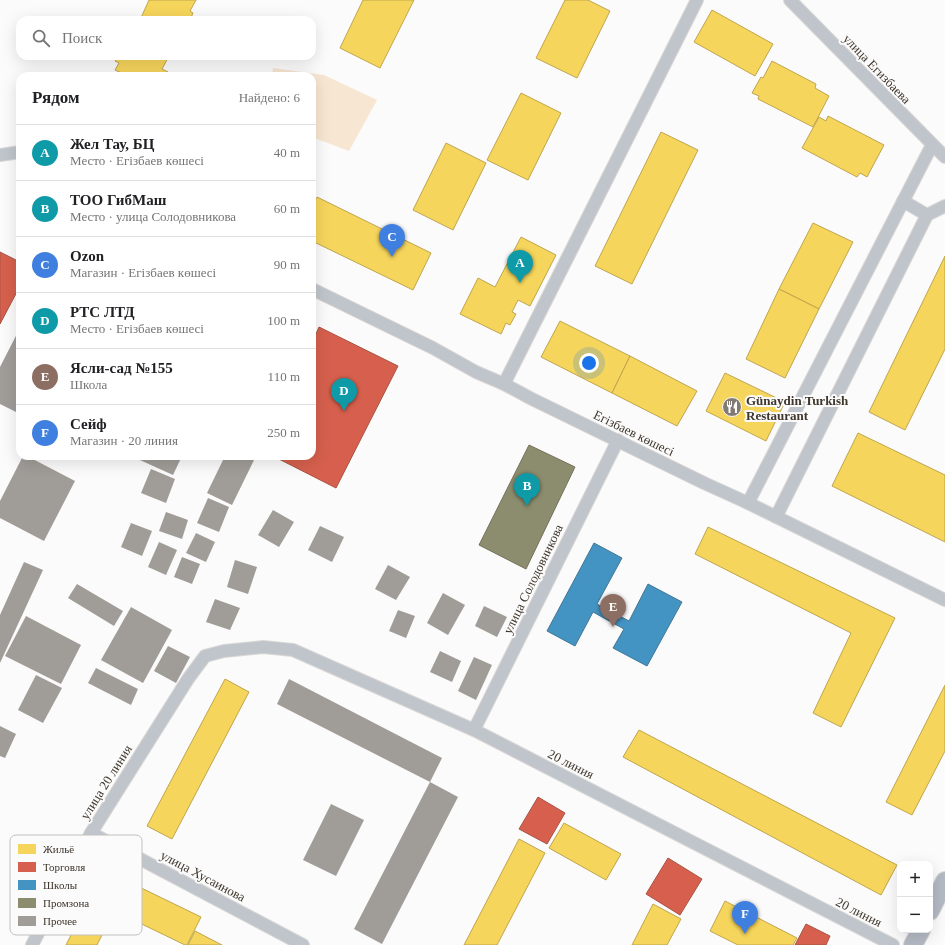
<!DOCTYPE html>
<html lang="ru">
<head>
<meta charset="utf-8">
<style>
  :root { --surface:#fff; --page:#f6f6f6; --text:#202124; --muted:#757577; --line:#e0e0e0; --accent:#817b74 }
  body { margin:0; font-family:Georgia,serif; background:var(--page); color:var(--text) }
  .controls { position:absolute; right:12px; bottom:12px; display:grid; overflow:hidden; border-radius:8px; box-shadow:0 4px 16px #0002 }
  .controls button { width:36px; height:36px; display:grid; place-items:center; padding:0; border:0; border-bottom:1px solid var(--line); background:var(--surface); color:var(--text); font:20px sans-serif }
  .you { position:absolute; left:589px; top:363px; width:14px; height:14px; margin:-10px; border:3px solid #fff; border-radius:50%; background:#1a73e8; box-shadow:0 0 0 6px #1a73e833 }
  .badge { display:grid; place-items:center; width:26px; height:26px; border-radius:50%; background:var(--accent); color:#fff; font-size:13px; font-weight:700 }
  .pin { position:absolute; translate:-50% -33px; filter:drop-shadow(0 1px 2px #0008) }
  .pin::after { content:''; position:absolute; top:21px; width:14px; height:12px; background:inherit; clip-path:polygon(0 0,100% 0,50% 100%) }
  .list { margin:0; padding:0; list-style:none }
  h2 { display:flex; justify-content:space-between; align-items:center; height:52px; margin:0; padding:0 16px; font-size:17px }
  h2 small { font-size:13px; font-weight:400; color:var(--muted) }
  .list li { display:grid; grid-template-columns:26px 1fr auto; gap:12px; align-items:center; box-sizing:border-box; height:56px; padding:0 16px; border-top:1px solid var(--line) }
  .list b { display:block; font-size:15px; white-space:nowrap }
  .list p { margin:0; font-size:13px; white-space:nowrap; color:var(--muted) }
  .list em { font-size:13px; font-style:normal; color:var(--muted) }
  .icon { flex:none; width:22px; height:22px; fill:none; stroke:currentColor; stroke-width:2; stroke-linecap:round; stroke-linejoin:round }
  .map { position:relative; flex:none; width:945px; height:945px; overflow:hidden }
  .search { position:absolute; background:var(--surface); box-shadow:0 4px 16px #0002; left:16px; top:16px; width:300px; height:44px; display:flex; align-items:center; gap:10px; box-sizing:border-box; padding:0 14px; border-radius:12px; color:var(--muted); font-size:15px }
  .panel { position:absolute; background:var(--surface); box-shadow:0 4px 16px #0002; left:16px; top:72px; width:300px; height:388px; border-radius:12px }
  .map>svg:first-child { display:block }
  .green { fill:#f7e6d1 }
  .homes { fill:#f6d55c; stroke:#bfa54e }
  .shops { fill:#d6604d; stroke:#a95343 }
  .schools { fill:#4393c3; stroke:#427796 }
  .industry { fill:#8c8c6e; stroke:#75725a }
  .building { fill:#a09c98 }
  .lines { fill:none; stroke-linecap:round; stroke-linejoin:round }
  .minor-casing { stroke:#d9d8d6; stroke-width:14 }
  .secondary-casing { stroke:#d9d8d6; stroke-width:20 }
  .minor { stroke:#c0c5cc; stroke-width:12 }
  .secondary { stroke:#b4bac4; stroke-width:18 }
  .labels { text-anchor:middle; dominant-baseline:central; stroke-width:4; stroke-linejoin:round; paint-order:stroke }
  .street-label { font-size:13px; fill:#3f362c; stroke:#fbfbfb }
  .poi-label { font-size:13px; font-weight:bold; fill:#3f362c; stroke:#fbfbfb; text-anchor:start }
  .key { fill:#fbfbfb; stroke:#c3c0bd; stroke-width:1 }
  .key-label { font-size:11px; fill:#3f362c }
</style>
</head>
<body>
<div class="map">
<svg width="945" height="945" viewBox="0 0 945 945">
  <rect width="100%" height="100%" fill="#fbfbfb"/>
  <polygon class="green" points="273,68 324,75 377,100 349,151 312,137 312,76 272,76"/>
  <g class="homes">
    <polygon points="149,0 196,0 190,11 193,13 190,20 140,20"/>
    <polygon points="363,0 414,0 380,68 340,48"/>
    <polygon points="565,0 588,0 610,11 577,78 536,58"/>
    <polygon points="712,10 773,44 755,76 694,42"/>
    <polygon points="118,56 169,56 162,69 168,72 166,76 128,76 115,70 119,63 115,61"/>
    <polygon points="772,61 816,84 815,88 829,96 813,127 758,99 759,96 752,93 761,77 763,78"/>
    <polygon points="521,93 561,113 528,180 487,160"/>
    <polygon points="828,116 884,145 867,177 860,173 857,177 802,148 819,117 826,121"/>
    <polygon points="661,132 698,150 632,284 595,266"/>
    <polygon points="446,143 486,163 453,230 413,210"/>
    <polygon points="317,197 431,253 413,290 312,241 312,207"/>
    <polygon points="813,223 853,242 819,309 779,289"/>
    <polygon points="521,237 556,255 530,306 518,300 512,312 516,314 510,325 506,323 501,334 460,314 478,278 495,287"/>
    <polygon points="945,256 945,349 905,430 869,412"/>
    <polygon points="779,289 819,309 785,378 746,359"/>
    <polygon points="560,321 630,356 612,393 541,357"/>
    <polygon points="630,356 697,391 677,426 612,393"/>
    <polygon points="725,373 785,402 766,441 706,411"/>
    <polygon points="858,433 945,475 945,542 832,486"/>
    <polygon points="708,527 895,618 841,727 813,713 851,633 695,554"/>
    <polygon points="225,679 249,692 172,839 147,826"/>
    <polygon points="945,685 945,751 912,815 886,802"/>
    <polygon points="639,730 897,865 881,895 623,757"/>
    <polygon points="564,823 621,854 606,880 549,848"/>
    <polygon points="519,839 545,853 497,945 464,945"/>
    <polygon points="129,882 201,917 187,945 185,945 115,911"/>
    <polygon points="89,899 114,911 97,945 66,945"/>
    <polygon points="725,901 797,938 793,945 738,945 710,931"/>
    <polygon points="653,904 681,919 667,945 632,945"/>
    <polygon points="195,931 222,945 188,945"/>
  </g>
  <g class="shops">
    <polygon points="0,252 20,262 20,286 0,324"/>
    <polygon points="319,327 398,366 336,488 273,456 312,456 312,343"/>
    <polygon points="538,797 565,813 547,844 519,829"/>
    <polygon points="668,858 702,879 680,915 646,894"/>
    <polygon points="806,924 830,936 826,945 795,945"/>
  </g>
  <polygon class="schools" points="594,543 622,558 597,604 629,621 648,584 682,602 647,666 613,648 624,629 593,612 575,646 547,631"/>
  <polygon class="industry" points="529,445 575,467 526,569 479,545"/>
  <g class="building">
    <polygon points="20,328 20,414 0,404 0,367"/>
    <polygon points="23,456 27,456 75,481 44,541 0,518 0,501"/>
    <polygon points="131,456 182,456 173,475"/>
    <polygon points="225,456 256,456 232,505 207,493"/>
    <polygon points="151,469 175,479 166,503 141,493"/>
    <polygon points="208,498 229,507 219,532 197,523"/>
    <polygon points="273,510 294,522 279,547 258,535"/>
    <polygon points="166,512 188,520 182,539 159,531"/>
    <polygon points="131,523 152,531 142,556 121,547"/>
    <polygon points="320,526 344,537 332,562 308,550"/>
    <polygon points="196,533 215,542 206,562 186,553"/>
    <polygon points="159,542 177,550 166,575 148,567"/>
    <polygon points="182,557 200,564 192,584 174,577"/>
    <polygon points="235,560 257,567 248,594 227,587"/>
    <polygon points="24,562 43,570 0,663 0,615"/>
    <polygon points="388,565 410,577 396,600 375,589"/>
    <polygon points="77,584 123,611 114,626 68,598"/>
    <polygon points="443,593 465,605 448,635 427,623"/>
    <polygon points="215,599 240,608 230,630 206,622"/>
    <polygon points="484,606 507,617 497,637 475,626"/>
    <polygon points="131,607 172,630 143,683 101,660"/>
    <polygon points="398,610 415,616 406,638 389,631"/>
    <polygon points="26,616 81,645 61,684 5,656"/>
    <polygon points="168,646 190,657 176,683 154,671"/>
    <polygon points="440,651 461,661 452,682 430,672"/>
    <polygon points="474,657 492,665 476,700 458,691"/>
    <polygon points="96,668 138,689 131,705 88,683"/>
    <polygon points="36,675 62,688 43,723 18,710"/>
    <polygon points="289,679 442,758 430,782 277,704"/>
    <polygon points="0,726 16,734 5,758 0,756"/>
    <polygon points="430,782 458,797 382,944 354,929"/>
    <polygon points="331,804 364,820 336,876 303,860"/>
  </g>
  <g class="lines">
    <defs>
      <g id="minor">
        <polyline points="790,0 945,157"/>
        <polyline points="0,155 20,152"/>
        <polyline points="903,201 927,215"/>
        <polyline points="312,289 433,348 476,372 504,384 532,399 704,483 748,503 945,600"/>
        <polyline points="504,384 697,0"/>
        <polyline points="748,503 932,145"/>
        <polyline points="776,517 927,215 945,206"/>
        <polyline points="474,730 618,440"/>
        <polyline points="91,833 303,945"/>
        <polyline points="32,945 91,833 188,679 205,656 224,651 263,647 293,650 474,730 893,945"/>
      </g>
      <g id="secondary">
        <polyline points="930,911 945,881"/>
        <polyline points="913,945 921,930"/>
      </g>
    </defs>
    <use href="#minor" class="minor-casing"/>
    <use href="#secondary" class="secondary-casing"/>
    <use href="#minor" class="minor"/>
    <use href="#secondary" class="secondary"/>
  </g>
  <defs>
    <symbol id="restaurant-disc" viewBox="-11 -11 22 22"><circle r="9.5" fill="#817b74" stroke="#fbfbfb"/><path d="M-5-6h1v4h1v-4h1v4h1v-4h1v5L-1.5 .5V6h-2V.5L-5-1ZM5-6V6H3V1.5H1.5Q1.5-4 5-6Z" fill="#fff"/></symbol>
  </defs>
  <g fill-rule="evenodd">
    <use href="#restaurant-disc" x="721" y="396" width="22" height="22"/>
  </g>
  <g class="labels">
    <g class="street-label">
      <text transform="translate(877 69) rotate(46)">улица Егизбаева</text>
      <text transform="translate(634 433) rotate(26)">Егізбаев көшесі</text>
      <text transform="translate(533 579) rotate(-64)">улица Солодовникова</text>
      <text transform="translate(571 764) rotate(27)">20 линия</text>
      <text transform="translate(106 782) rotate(-58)">улица 20 линия</text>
      <text transform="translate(203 876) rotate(28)">улица Хусаинова</text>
      <text transform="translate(859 912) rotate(27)">20 линия</text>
    </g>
    <g class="poi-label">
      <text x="746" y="400">Günaydin Turkish<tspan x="746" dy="15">Restaurant</tspan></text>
    </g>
  </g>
  <rect x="10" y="835" width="132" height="100" rx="6" class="key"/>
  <rect x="18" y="844" width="18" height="10" fill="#f6d55c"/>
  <rect x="18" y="862" width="18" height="10" fill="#d6604d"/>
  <rect x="18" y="880" width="18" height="10" fill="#4393c3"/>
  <rect x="18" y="898" width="18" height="10" fill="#8c8c6e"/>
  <rect x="18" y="916" width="18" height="10" fill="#a09c98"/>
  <g class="key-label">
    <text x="43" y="853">Жильё</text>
    <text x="43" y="871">Торговля</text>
    <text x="43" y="889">Школы</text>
    <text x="43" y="907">Промзона</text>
    <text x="43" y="925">Прочее</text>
  </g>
</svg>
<div class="controls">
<button>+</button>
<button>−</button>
</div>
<div class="you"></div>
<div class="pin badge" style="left:520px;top:283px;background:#0f9aa8">A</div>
<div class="pin badge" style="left:527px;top:506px;background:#0f9aa8">B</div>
<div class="pin badge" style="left:392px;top:257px;background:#3f7fe0">C</div>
<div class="pin badge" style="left:344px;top:411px;background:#0f9aa8">D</div>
<div class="pin badge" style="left:613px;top:627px;background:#8d6e63">E</div>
<div class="pin badge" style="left:745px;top:934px;background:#3f7fe0">F</div>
<div class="search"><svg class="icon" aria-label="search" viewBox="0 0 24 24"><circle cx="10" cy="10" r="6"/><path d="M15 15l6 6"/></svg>Поиск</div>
<section class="panel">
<h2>Рядом<small>Найдено: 6</small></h2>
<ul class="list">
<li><span class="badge" style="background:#0f9aa8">A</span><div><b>Жел Тау, БЦ</b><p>Место · Егізбаев көшесі</p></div><em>40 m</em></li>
<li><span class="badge" style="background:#0f9aa8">B</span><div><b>ТОО ГибМаш</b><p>Место · улица Солодовникова</p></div><em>60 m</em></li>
<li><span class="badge" style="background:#3f7fe0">C</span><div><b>Ozon</b><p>Магазин · Егізбаев көшесі</p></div><em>90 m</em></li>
<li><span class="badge" style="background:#0f9aa8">D</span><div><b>РТС ЛТД</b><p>Место · Егізбаев көшесі</p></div><em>100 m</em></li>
<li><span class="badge" style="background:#8d6e63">E</span><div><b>Ясли-сад №155</b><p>Школа</p></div><em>110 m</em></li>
<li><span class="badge" style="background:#3f7fe0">F</span><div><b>Сейф</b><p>Магазин · 20 линия</p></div><em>250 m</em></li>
</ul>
</section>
</div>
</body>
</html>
